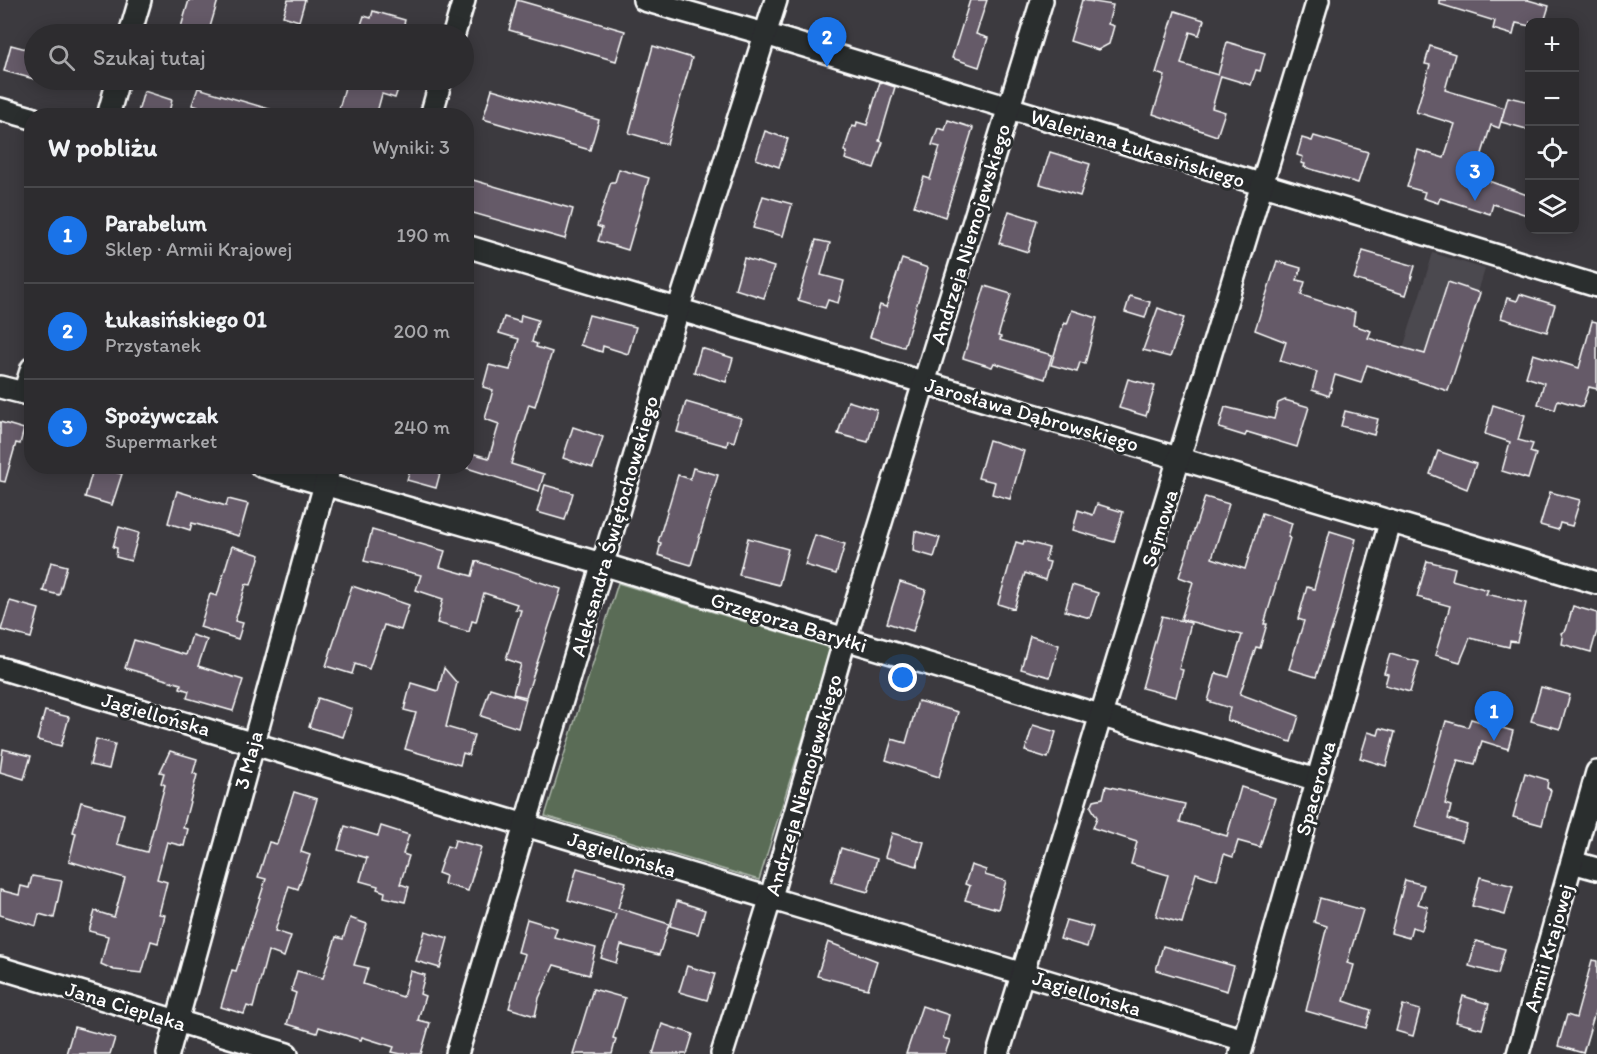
<!DOCTYPE html>
<html lang="pl">
<head>
<meta charset="utf-8">
<style>
  :root { --surface:#2d2c2f; --page:#39383b; --text:#f1f3f6; --muted:#a7a7aa; --line:#48484b; --accent:#1a73e8 }
  body { margin:0; font-family:Itim,sans-serif; background:var(--page); color:var(--text) }
  .controls { position:absolute; right:18px; top:18px; display:grid; overflow:hidden; border-radius:12px; box-shadow:0 3px 15px #0003 }
  .controls button { width:54px; height:54px; display:grid; place-items:center; padding:0; border:0; border-bottom:2px solid var(--line); background:var(--surface); color:var(--text); font:30px sans-serif }
  .you { position:absolute; left:903px; top:678px; width:21px; height:21px; margin:-15px; border:4px solid #fff; border-radius:50%; background:#1a73e8; box-shadow:0 0 0 9px #1a73e833 }
  .badge { display:grid; place-items:center; width:39px; height:39px; border-radius:50%; background:var(--accent); color:#fff; font-size:20px; font-weight:700 }
  .pin { position:absolute; translate:-50% -50px; filter:drop-shadow(0 2px 3px #0008) }
  .pin::after { content:''; position:absolute; top:32px; width:21px; height:18px; background:inherit; clip-path:polygon(0 0,100% 0,50% 100%) }
  .list { margin:0; padding:0; list-style:none }
  h2 { display:flex; justify-content:space-between; align-items:center; height:78px; margin:0; padding:0 24px; font-size:26px }
  h2 small { font-size:20px; font-weight:400; color:var(--muted) }
  .list li { display:grid; grid-template-columns:39px 1fr auto; gap:18px; align-items:center; box-sizing:border-box; height:96px; padding:0 24px; border-top:2px solid var(--line) }
  .list b { display:block; font-size:22px; white-space:nowrap }
  .list p { margin:0; font-size:20px; white-space:nowrap; color:var(--muted) }
  .list em { font-size:20px; font-style:normal; color:var(--muted) }
  .icon { flex:none; width:33px; height:33px; fill:none; stroke:currentColor; stroke-width:2; stroke-linecap:round; stroke-linejoin:round }
  .map { position:relative; flex:none; width:1597px; height:1054px; overflow:hidden }
  .search { position:absolute; background:var(--surface); box-shadow:0 3px 15px #0003; left:24px; top:24px; width:450px; height:66px; display:flex; align-items:center; gap:15px; box-sizing:border-box; padding:0 21px; border-radius:33px; color:var(--muted); font-size:22px }
  .panel { position:absolute; background:var(--surface); box-shadow:0 3px 15px #0003; left:24px; top:108px; width:450px; height:366px; border-radius:24px }
  .map>svg:first-child { display:block }
  .built { fill:#4c484f }
  .green { fill:#5a6c56; stroke:#acb6aa; stroke-width:1.5 }
  .building { fill:#655a68; stroke:#fff; stroke-width:1.5 }
  .lines { fill:none; stroke-linecap:round; stroke-linejoin:round }
  .minor-casing { stroke:#fff; stroke-width:26 }
  .minor { stroke:#2a2d2e; stroke-width:21 }
  .labels { text-anchor:middle; dominant-baseline:central; stroke-width:6; stroke-linejoin:round; paint-order:stroke }
  .street-label { font-size:21px; fill:#fff; stroke:#2a2d2e }
</style>
</head>
<body>
<div class="map">
<svg width="1597" height="1054" viewBox="0 0 1597 1054">
  <rect width="100%" height="100%" fill="#3c3a3f"/>
  <filter id="ink" filterUnits="userSpaceOnUse"><feTurbulence type="fractalNoise" baseFrequency=".0167" numOctaves="2"/><feDisplacementMap in="SourceGraphic" scale="12" xChannelSelector="R" yChannelSelector="G"/><feConvolveMatrix kernelMatrix="1 2 1 2 8 2 1 2 1" color-interpolation-filters="sRGB"/></filter>
  <g filter="url(#ink)">
    <polygon class="built" points="1433,253 1485,269 1448,391 1395,374"/>
    <polygon class="green" points="618,583 831,648 759,880 545,816"/>
    <g class="building">
      <polygon points="189,0 218,0 208,34 179,34"/>
      <polygon points="288,0 305,0 299,21 283,16"/>
      <polygon points="517,0 625,31 616,61 509,30"/>
      <polygon points="970,0 987,0 976,34 988,38 979,67 952,58"/>
      <polygon points="1082,0 1113,5 1108,24 1114,26 1109,44 1098,50 1070,41"/>
      <polygon points="1439,0 1528,0 1549,6 1544,22 1530,22 1530,26 1516,23 1513,35 1493,29 1495,21 1439,4"/>
      <polygon points="373,11 405,20 403,28 412,31 411,34 358,34 364,16 371,18"/>
      <polygon points="1175,11 1204,20 1199,35 1190,32 1181,64 1218,75 1227,42 1265,53 1260,71 1256,70 1251,85 1221,76 1212,108 1225,112 1217,136 1153,114 1165,76 1156,73"/>
      <polygon points="11,45 34,51 34,79 4,71"/>
      <polygon points="653,46 692,58 667,144 629,133"/>
      <polygon points="1430,46 1455,54 1445,90 1505,108 1499,128 1491,125 1475,176 1530,196 1530,216 1493,204 1490,214 1440,198 1438,203 1423,198 1425,192 1407,187 1418,150 1444,158 1455,124 1416,112 1430,65 1425,64"/>
      <polygon points="347,80 401,80 395,98 382,94 376,116 337,116"/>
      <polygon points="880,82 895,87 879,141 883,142 874,168 845,159 847,152 844,151 852,126 856,127 857,122 867,125"/>
      <polygon points="198,88 276,111 276,116 227,116 192,105"/>
      <polygon points="492,89 599,120 590,150 483,119"/>
      <polygon points="144,91 172,100 168,116 137,116"/>
      <polygon points="1508,97 1530,102 1530,130 1501,122"/>
      <polygon points="948,120 973,128 945,217 914,206 924,177 930,179 940,147 932,145 938,128 945,130"/>
      <polygon points="765,131 788,139 779,167 756,159"/>
      <polygon points="1314,136 1368,152 1358,183 1304,167 1305,164 1301,163 1303,157 1297,155 1302,138 1312,141"/>
      <polygon points="1050,152 1090,164 1080,196 1040,184"/>
      <polygon points="619,169 649,178 628,250 598,241 602,228 597,226 611,182 615,182"/>
      <polygon points="466,178 573,209 565,239 466,211"/>
      <polygon points="763,196 792,204 783,236 753,228"/>
      <polygon points="1009,211 1037,220 1028,252 999,243"/>
      <polygon points="816,240 830,243 821,275 844,281 838,303 828,300 825,308 798,300"/>
      <polygon points="1363,251 1415,266 1406,295 1354,279"/>
      <polygon points="744,258 774,267 764,298 735,289"/>
      <polygon points="902,259 928,268 904,347 870,337 880,305 886,307"/>
      <polygon points="1277,261 1301,268 1297,280 1305,282 1301,295 1355,312 1353,325 1371,331 1368,338 1425,354 1448,282 1480,293 1448,391 1367,365 1361,383 1335,375 1329,396 1312,390 1317,372 1280,361 1286,342 1255,330"/>
      <polygon points="985,286 1011,294 998,336 1001,337 1000,340 1052,355 1045,379 994,363 992,367 963,358"/>
      <polygon points="1520,294 1555,305 1547,332 1501,318 1507,298 1517,301"/>
      <polygon points="1130,296 1150,302 1145,318 1125,312"/>
      <polygon points="1158,308 1184,318 1170,357 1143,350"/>
      <polygon points="1072,310 1097,318 1085,364 1080,362 1077,372 1051,365 1064,323 1067,324"/>
      <polygon points="521,315 538,320 532,342 537,344 536,347 552,352 535,406 529,404 511,464 544,474 539,491 467,468 471,453 489,458 499,424 485,419 493,390 483,387 489,365 510,370 519,339 499,333 504,317 520,322"/>
      <polygon points="589,315 636,327 628,354 603,346 602,352 580,345"/>
      <polygon points="1592,321 1597,322 1597,389 1589,387 1582,407 1558,400 1555,410 1538,404 1544,383 1526,377 1533,354 1579,368"/>
      <polygon points="701,348 733,358 726,382 694,372"/>
      <polygon points="1128,379 1155,386 1146,416 1119,408"/>
      <polygon points="1285,400 1309,407 1297,447 1247,432 1245,436 1219,428 1225,407 1274,419 1278,403"/>
      <polygon points="848,401 877,410 868,442 838,434"/>
      <polygon points="686,402 741,418 734,442 728,440 727,446 677,432"/>
      <polygon points="1493,405 1525,415 1518,440 1533,444 1530,452 1536,454 1528,479 1502,471 1510,442 1485,434"/>
      <polygon points="1345,411 1378,419 1374,435 1341,426"/>
      <polygon points="0,422 24,429 20,444 16,443 5,482 0,481"/>
      <polygon points="573,427 603,437 593,468 563,458"/>
      <polygon points="989,440 1024,451 1010,499 992,494 995,482 978,478"/>
      <polygon points="1438,451 1476,464 1467,489 1430,474"/>
      <polygon points="94,466 122,474 112,505 85,497"/>
      <polygon points="411,466 442,466 436,488 407,480"/>
      <polygon points="693,468 718,475 691,565 658,555 661,543 658,542 678,475 690,479"/>
      <polygon points="545,485 573,493 565,520 537,512"/>
      <polygon points="177,491 226,506 228,499 248,504 239,536 192,523 190,530 168,523"/>
      <polygon points="1550,492 1580,500 1572,526 1560,523 1558,530 1540,525"/>
      <polygon points="1205,497 1229,504 1212,558 1245,569 1262,513 1292,523 1288,537 1290,538 1264,624 1267,624 1260,648 1256,647 1240,694 1299,716 1291,742 1227,720 1230,708 1208,701 1216,673 1229,677 1242,635 1181,619 1193,582 1179,577"/>
      <polygon points="1097,504 1123,512 1114,542 1073,530 1078,510 1093,515"/>
      <polygon points="119,527 139,533 131,561 116,557 117,548 113,547"/>
      <polygon points="372,530 445,551 440,567 472,576 476,561 561,589 526,697 513,694 521,664 506,659 521,610 515,609 517,604 484,593 476,622 472,621 469,632 437,623 443,599 416,590 421,575 364,561"/>
      <polygon points="915,531 940,538 934,557 913,551"/>
      <polygon points="1330,531 1356,539 1337,613 1316,677 1289,669 1304,621 1298,619 1307,587 1314,589"/>
      <polygon points="815,535 845,544 836,574 805,565"/>
      <polygon points="748,538 788,549 779,585 739,575"/>
      <polygon points="1024,541 1049,548 1045,561 1050,562 1045,580 1025,573 1014,609 998,604 1016,542 1023,544"/>
      <polygon points="232,546 260,555 251,585 246,584 235,621 243,623 238,639 200,627 210,594 217,596"/>
      <polygon points="1427,561 1455,568 1452,580 1488,590 1486,594 1526,603 1517,642 1510,641 1509,647 1470,638 1460,662 1435,655 1450,606 1417,597"/>
      <polygon points="51,562 67,566 59,595 43,591"/>
      <polygon points="900,582 926,590 913,631 887,623"/>
      <polygon points="1072,585 1098,593 1090,618 1065,611"/>
      <polygon points="352,586 409,605 401,630 384,625 369,669 355,664 352,674 326,666"/>
      <polygon points="10,601 39,609 31,638 1,630"/>
      <polygon points="1573,606 1597,613 1597,631 1591,652 1562,644 1563,638 1561,633 1566,630"/>
      <polygon points="1162,616 1191,623 1179,669 1183,670 1176,697 1142,688"/>
      <polygon points="192,635 207,640 198,666 243,680 233,711 187,698 189,691 180,688 181,684 125,668 134,640 186,655"/>
      <polygon points="1030,636 1059,645 1050,677 1021,669"/>
      <polygon points="1390,654 1419,662 1410,692 1385,685 1388,674 1384,673"/>
      <polygon points="444,668 457,683 446,727 474,735 469,755 463,753 460,765 405,749 416,713 404,710 411,683 438,691"/>
      <polygon points="1541,687 1570,695 1560,729 1531,721"/>
      <polygon points="490,688 526,699 518,728 481,716"/>
      <polygon points="318,698 352,709 343,737 309,727"/>
      <polygon points="918,701 958,712 939,777 886,760 892,739 906,743"/>
      <polygon points="45,711 69,717 61,746 37,740"/>
      <polygon points="1471,719 1513,731 1508,749 1482,741 1475,764 1458,760 1445,804 1451,806 1448,819 1467,825 1462,841 1415,827 1446,721 1468,727"/>
      <polygon points="1033,725 1056,732 1048,758 1025,751"/>
      <polygon points="1380,728 1395,732 1386,766 1360,758 1368,732 1378,735"/>
      <polygon points="96,739 115,744 109,769 90,765"/>
      <polygon points="3,749 31,756 24,779 0,772"/>
      <polygon points="170,751 197,759 193,773 197,775 183,828 188,829 184,846 167,842 157,879 167,882 159,914 165,915 158,943 151,941 142,973 114,970 101,964 108,936 89,931 95,911 114,917 125,878 69,861 76,833 73,832 81,802 124,814 117,844 147,852 165,785 161,783 164,773 160,772"/>
      <polygon points="1525,773 1548,780 1547,788 1551,790 1542,825 1513,817"/>
      <polygon points="1106,786 1185,804 1180,822 1227,836 1241,787 1275,798 1260,847 1238,841 1233,857 1224,854 1217,880 1196,873 1182,923 1156,916 1168,875 1131,864 1137,842 1093,828 1097,817 1091,807 1094,800 1103,798"/>
      <polygon points="294,792 317,799 301,852 310,855 298,889 289,886 275,931 291,936 284,957 268,951 253,1008 247,1006 244,1014 221,1007 232,970 236,971 266,879 258,877 269,842 277,844"/>
      <polygon points="345,826 378,836 381,826 409,835 403,854 409,856 400,884 409,887 405,902 384,897 385,892 377,889 378,886 360,881 367,858 338,850"/>
      <polygon points="892,833 924,842 917,866 885,857"/>
      <polygon points="455,840 481,847 468,891 444,884 446,876 438,873 447,846 453,848"/>
      <polygon points="841,848 877,859 868,892 831,882"/>
      <polygon points="971,865 986,870 985,875 1006,881 998,909 965,900 970,886 965,884"/>
      <polygon points="577,868 626,882 618,908 669,924 659,955 621,945 616,963 601,958 616,914 568,900"/>
      <polygon points="32,876 62,881 54,918 39,914 36,926 0,915 0,890 19,895 21,886 29,888"/>
      <polygon points="1480,877 1513,886 1505,915 1472,906"/>
      <polygon points="1405,880 1424,885 1418,904 1428,907 1422,930 1412,927 1409,938 1391,933"/>
      <polygon points="1320,898 1363,910 1347,963 1354,965 1344,1001 1371,1010 1366,1028 1306,1011 1327,926 1314,922"/>
      <polygon points="677,901 705,910 698,934 670,926"/>
      <polygon points="350,918 367,924 354,965 368,968 363,984 403,997 410,971 425,975 420,994 425,996 418,1020 430,1023 421,1054 401,1054 392,1052 394,1047 362,1037 361,1040 319,1027 317,1033 287,1024 296,993 291,991 297,971 323,978 336,937 343,939"/>
      <polygon points="527,919 557,928 554,937 596,948 589,975 554,965 539,998 535,1016 509,1008 525,954 518,952"/>
      <polygon points="1066,920 1093,927 1087,947 1060,939"/>
      <polygon points="425,931 448,938 440,968 416,961"/>
      <polygon points="1476,941 1505,949 1498,974 1469,966"/>
      <polygon points="828,942 877,961 868,989 817,976"/>
      <polygon points="1163,946 1234,966 1227,991 1156,970"/>
      <polygon points="1592,960 1597,961 1597,1005 1583,1053 1558,1046 1567,1015 1576,1018"/>
      <polygon points="687,966 715,974 707,1000 679,992"/>
      <polygon points="593,989 625,998 613,1038 616,1039 612,1054 573,1054"/>
      <polygon points="1463,996 1489,1004 1482,1029 1456,1022"/>
      <polygon points="1403,1005 1420,1010 1413,1036 1396,1031"/>
      <polygon points="922,1006 949,1015 943,1038 950,1040 945,1054 906,1054"/>
      <polygon points="662,1024 693,1034 687,1054 653,1054"/>
      <polygon points="74,1027 115,1038 110,1054 66,1054"/>
    </g>
    <g class="lines">
      <defs>
        <g id="minor">
          <polyline points="644,0 765,34 1597,286"/>
          <polyline points="130,34 140,0"/>
          <polyline points="454,34 464,0"/>
          <polyline points="0,109 32,118"/>
          <polyline points="108,116 118,80"/>
          <polyline points="431,116 441,80"/>
          <polyline points="466,246 1597,583"/>
          <polyline points="0,387 32,395"/>
          <polyline points="24,393 32,368"/>
          <polyline points="261,466 602,564 845,639 1317,780"/>
          <polyline points="0,668 1244,1040"/>
          <polyline points="1572,862 1597,869"/>
          <polyline points="0,968 287,1054"/>
          <polyline points="168,1054 330,466"/>
          <polyline points="457,1054 678,310 776,0"/>
          <polyline points="722,1054 770,900 845,639 1042,0"/>
          <polyline points="998,1054 1318,0"/>
          <polyline points="1240,1054 1390,523"/>
          <polyline points="1518,1054 1597,772"/>
        </g>
      </defs>
      <use href="#minor" class="minor-casing"/>
      <use href="#minor" class="minor"/>
    </g>
  </g>
  <g class="labels">
    <g class="street-label">
      <text transform="translate(1138 148) rotate(17)">Waleriana Łukasińskiego</text>
      <text transform="translate(970 234) rotate(-73)">Andrzeja Niemojewskiego</text>
      <text transform="translate(1032 414) rotate(16)">Jarosława Dąbrowskiego</text>
      <text transform="translate(614 526) rotate(-74)">Aleksandra Świętochowskiego</text>
      <text transform="translate(1159 528) rotate(-73)">Sejmowa</text>
      <text transform="translate(789 622) rotate(17)">Grzegorza Baryłki</text>
      <text transform="translate(156 714) rotate(16)">Jagiellońska</text>
      <text transform="translate(248 760) rotate(-75)">3 Maja</text>
      <text transform="translate(803 785) rotate(-74)">Andrzeja Niemojewskiego</text>
      <text transform="translate(1315 788) rotate(-74)">Spacerowa</text>
      <text transform="translate(622 854) rotate(17)">Jagiellońska</text>
      <text transform="translate(1548 948) rotate(-74)">Armii Krajowej</text>
      <text transform="translate(1087 993) rotate(17)">Jagiellońska</text>
      <text transform="translate(126 1006) rotate(17)">Jana Cieplaka</text>
    </g>
  </g>
</svg>
<div class="controls">
<button>+</button>
<button>−</button>
<button><svg class="icon" aria-label="locate" viewBox="0 0 24 24"><circle cx="12" cy="12" r="6"/><path d="M12 2v4M12 18v4M2 12h4M18 12h4"/></svg></button>
<button><svg class="icon" aria-label="layers" viewBox="0 0 24 24"><path d="M12 4l9 5-9 5-9-5zM3 14l9 5 9-5"/></svg></button>
</div>
<div class="you"></div>
<div class="pin badge" style="left:1494px;top:741px">1</div>
<div class="pin badge" style="left:827px;top:67px">2</div>
<div class="pin badge" style="left:1475px;top:201px">3</div>
<div class="search"><svg class="icon" aria-label="search" viewBox="0 0 24 24"><circle cx="10" cy="10" r="6"/><path d="M15 15l6 6"/></svg>Szukaj tutaj</div>
<section class="panel">
<h2>W pobliżu<small>Wyniki: 3</small></h2>
<ul class="list">
<li><span class="badge">1</span><div><b>Parabelum</b><p>Sklep · Armii Krajowej</p></div><em>190 m</em></li>
<li><span class="badge">2</span><div><b>Łukasińskiego 01</b><p>Przystanek</p></div><em>200 m</em></li>
<li><span class="badge">3</span><div><b>Spożywczak</b><p>Supermarket</p></div><em>240 m</em></li>
</ul>
</section>
</div>
</body>
</html>
